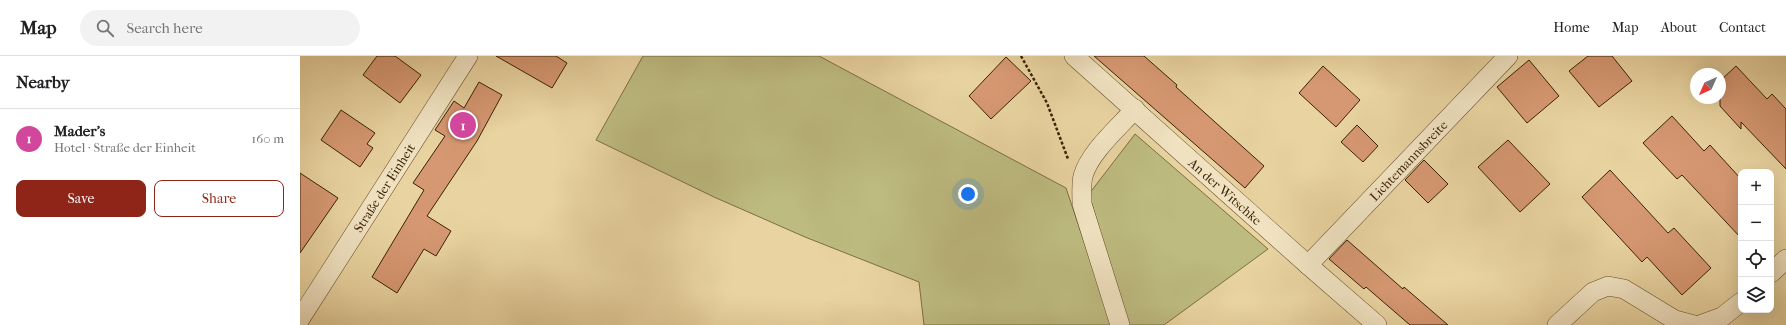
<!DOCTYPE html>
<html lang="en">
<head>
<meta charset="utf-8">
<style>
  :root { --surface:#fff; --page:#f2f2f2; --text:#202124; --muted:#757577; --line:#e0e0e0; --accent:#8f2418 }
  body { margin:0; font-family:"IM FELL French Canon",serif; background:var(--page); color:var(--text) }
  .controls { position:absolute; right:12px; bottom:12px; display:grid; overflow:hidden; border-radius:8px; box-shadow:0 4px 16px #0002 }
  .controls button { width:36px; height:36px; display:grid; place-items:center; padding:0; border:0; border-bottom:1px solid var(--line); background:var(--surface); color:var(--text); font:20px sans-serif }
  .compass { position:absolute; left:1390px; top:12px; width:36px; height:36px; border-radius:50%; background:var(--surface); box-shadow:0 4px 16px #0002; rotate:225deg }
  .you { position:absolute; left:668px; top:138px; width:14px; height:14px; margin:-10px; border:3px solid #fff; border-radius:50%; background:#1a73e8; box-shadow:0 0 0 6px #1a73e833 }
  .badge { display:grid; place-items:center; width:26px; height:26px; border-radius:50%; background:var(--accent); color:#fff; font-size:13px; font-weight:700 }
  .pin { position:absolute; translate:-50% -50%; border:2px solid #fff; box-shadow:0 1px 4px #0006 }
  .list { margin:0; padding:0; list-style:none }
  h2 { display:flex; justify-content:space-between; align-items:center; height:52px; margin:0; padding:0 16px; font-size:17px }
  h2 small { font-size:13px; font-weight:400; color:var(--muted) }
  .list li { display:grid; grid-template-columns:26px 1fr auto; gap:12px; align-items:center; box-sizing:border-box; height:60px; padding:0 16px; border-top:1px solid var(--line) }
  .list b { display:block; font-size:15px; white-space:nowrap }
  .list p { margin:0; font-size:13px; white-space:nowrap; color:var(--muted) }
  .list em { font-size:13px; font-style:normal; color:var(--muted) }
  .actions { display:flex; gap:8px; padding:12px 16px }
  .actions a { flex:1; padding:9px 0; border:1px solid var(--accent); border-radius:8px; text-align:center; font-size:14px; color:var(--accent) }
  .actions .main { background:var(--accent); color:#fff }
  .icon { flex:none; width:22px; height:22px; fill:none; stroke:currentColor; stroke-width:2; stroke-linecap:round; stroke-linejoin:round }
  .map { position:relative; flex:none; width:1486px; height:269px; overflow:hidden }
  header { display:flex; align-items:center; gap:24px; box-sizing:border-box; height:56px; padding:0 20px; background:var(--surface); border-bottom:1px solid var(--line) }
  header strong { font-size:19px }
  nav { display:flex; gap:22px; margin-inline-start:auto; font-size:14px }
  .search { width:280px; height:36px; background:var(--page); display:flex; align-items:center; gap:10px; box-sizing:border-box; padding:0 14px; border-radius:22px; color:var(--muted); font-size:15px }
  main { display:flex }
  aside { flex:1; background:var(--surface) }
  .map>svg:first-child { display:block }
  .green { fill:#bdbb80; stroke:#7c6e42 }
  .building { fill:#d69872; stroke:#3a2105 }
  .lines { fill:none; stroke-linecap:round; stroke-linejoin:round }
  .street-casing { stroke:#664e2c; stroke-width:20 }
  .path { stroke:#3a2105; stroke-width:2.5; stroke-dasharray:3 2; stroke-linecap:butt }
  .street { stroke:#f1e3c2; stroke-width:19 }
  .labels { text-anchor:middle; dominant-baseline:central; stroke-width:3.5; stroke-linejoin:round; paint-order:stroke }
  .street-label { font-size:13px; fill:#3a2105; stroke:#f1e3c2 }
</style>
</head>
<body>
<header>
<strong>Map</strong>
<div class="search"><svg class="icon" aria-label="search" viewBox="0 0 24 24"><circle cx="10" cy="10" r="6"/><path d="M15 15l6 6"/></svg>Search here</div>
<nav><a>Home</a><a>Map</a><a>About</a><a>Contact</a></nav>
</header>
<main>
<aside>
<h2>Nearby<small></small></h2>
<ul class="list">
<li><span class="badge" style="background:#d1479c">1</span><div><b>Mader's</b><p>Hotel · Straße der Einheit</p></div><em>160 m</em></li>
</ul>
<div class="actions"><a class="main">Save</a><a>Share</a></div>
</aside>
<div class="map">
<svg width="1486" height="269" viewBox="0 0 1486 269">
  <rect width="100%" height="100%" fill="#e9d4a1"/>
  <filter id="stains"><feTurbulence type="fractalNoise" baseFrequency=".005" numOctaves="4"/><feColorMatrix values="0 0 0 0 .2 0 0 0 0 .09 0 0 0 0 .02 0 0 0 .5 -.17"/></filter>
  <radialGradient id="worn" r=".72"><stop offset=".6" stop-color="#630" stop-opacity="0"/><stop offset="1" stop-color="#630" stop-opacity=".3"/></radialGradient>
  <g class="green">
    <polygon points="343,0 519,0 766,132 812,269 624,269 619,226 505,181 414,141 296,84"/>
    <polygon points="835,78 968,193 864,269 827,269 789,138"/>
  </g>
  <g class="building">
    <polygon points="77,0 95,0 121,19 100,47 63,19"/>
    <polygon points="196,0 256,0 267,7 252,32"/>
    <polygon points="794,0 844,0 877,29 876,31 964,110 945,132"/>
    <polygon points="1288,0 1312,0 1332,25 1299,51 1269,15"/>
    <polygon points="706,1 731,25 691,63 669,40"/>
    <polygon points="1229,4 1259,40 1227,67 1197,31"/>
    <polygon points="1023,10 1060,44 1036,71 999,37"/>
    <polygon points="1436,10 1467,43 1472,38 1486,53 1486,113 1441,66 1441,73 1420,50 1420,25"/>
    <polygon points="179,26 202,39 177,85 127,160 151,175 136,200 124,193 97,237 72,221 124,134 113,127 145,80 135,74 154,45 164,52"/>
    <polygon points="41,54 75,77 67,88 73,92 60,111 21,84"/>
    <polygon points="1372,60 1404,95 1410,89 1441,123 1441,182 1382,119 1377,123 1343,87"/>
    <polygon points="1057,69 1078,90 1063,106 1041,86"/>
    <polygon points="1208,84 1250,128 1220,156 1178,111"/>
    <polygon points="1124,104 1148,128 1128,147 1105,124"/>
    <polygon points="1310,114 1368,177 1374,172 1411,212 1382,239 1347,201 1342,206 1282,141"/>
    <polygon points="0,117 38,142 0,197"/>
    <polygon points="1047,184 1103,233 1104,231 1148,269 1110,269 1066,231 1064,233 1029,203"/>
  </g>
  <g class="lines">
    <defs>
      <g id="street">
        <path id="s1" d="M774 0 1008 209 1077 269"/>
        <path id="s2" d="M1008 209 1208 0"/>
        <polyline points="1471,217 1486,203"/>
        <path id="s3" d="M0 263 168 0"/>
        <path d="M820 269 782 148C782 139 781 129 783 120 790 96 818 72 835 53"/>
        <polyline points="1257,269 1293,236 1308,230 1324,233 1375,264 1394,269"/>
        <polyline points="1400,269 1422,261 1441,246"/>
      </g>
    </defs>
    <use href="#street" class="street-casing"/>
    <polyline class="path" points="721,0 747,47 768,103"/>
    <use href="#street" class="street"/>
  </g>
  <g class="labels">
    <g class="street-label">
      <text stroke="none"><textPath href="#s2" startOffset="145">Lichtemannsbreite</textPath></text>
      <text stroke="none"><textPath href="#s3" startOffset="156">Straße der Einheit</textPath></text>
      <text stroke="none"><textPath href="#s1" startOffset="203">An der Witschke</textPath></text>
    </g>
  </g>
  <rect width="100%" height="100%" filter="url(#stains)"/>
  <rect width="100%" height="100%" fill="url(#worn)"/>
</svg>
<div class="controls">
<button>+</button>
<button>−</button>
<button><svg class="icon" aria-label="locate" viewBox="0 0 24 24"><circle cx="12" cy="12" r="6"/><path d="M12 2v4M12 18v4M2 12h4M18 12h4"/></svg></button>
<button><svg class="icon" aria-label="layers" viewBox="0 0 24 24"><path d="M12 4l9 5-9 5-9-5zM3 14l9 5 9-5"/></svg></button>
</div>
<svg class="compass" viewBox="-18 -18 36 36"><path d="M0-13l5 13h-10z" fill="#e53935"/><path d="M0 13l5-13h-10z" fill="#757577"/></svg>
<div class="you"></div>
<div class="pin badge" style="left:163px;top:69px;background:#d1479c">1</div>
</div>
</main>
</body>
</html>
